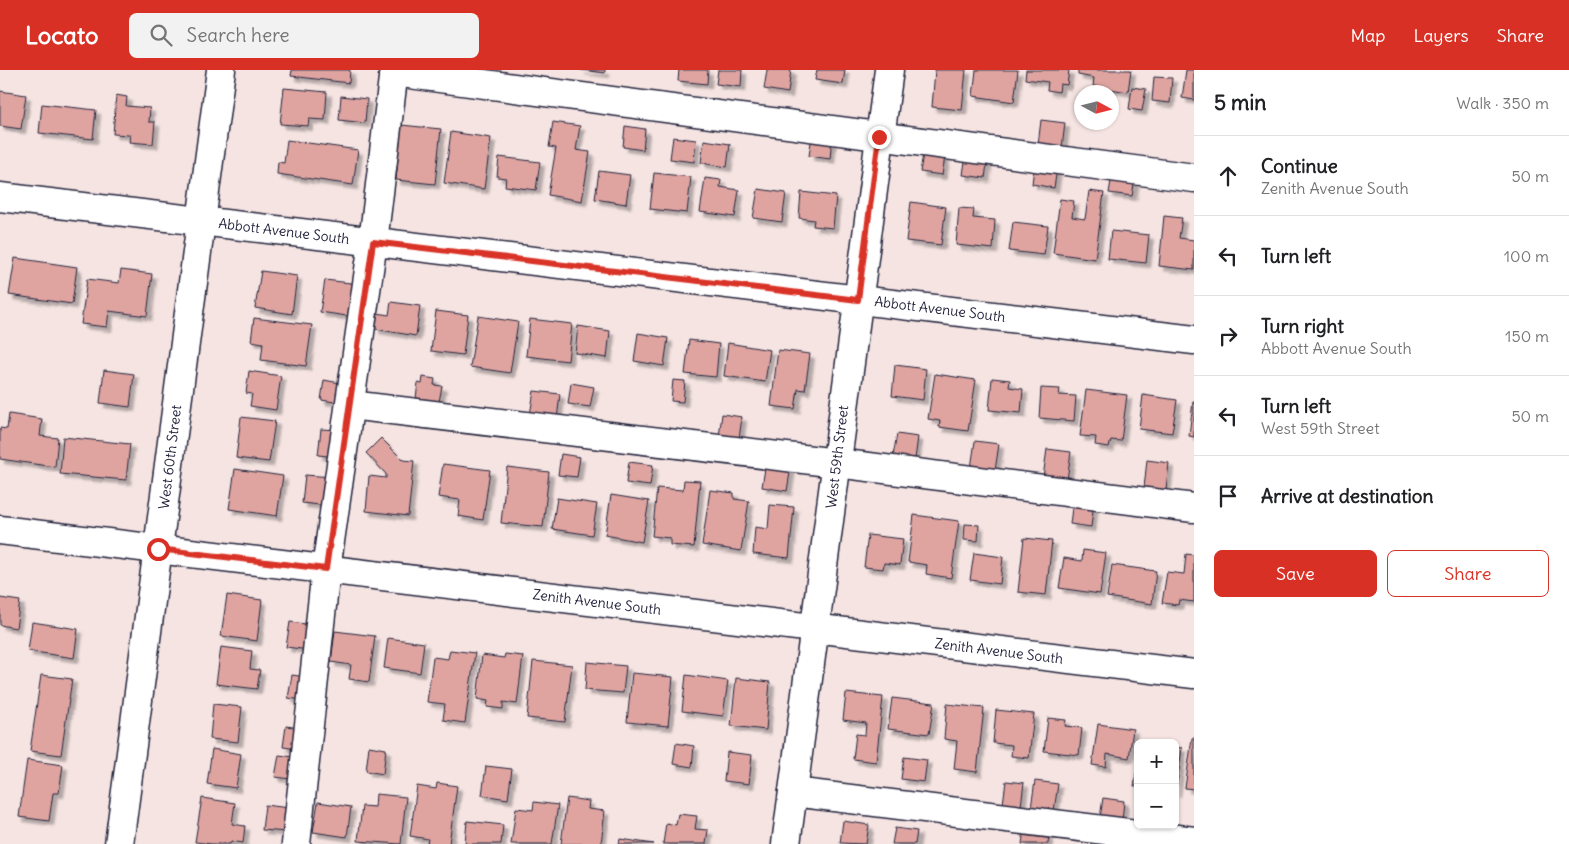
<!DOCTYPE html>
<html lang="en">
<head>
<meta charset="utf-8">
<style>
  :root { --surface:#fff; --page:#f2f2f2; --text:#202124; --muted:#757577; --line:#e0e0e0; --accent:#d93025 }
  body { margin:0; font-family:Delius,sans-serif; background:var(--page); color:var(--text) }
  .controls { position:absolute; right:15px; bottom:15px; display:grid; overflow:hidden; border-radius:8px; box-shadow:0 1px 4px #0004 }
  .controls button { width:45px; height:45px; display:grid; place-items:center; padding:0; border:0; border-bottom:1px solid var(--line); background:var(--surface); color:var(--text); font:25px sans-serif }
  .compass { position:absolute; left:1074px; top:15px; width:45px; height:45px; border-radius:50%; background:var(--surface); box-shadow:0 1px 4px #0004; rotate:97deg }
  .stop { position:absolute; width:15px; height:15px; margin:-11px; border:4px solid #d93025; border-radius:50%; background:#fff }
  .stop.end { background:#d93025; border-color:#fff; box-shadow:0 1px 5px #0008 }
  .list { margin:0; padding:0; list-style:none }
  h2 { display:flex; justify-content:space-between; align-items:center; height:65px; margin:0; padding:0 20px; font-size:21px }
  h2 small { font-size:16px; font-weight:400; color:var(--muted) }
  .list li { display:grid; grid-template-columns:32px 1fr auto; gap:15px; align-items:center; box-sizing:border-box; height:80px; padding:0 20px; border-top:1px solid var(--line) }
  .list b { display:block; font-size:19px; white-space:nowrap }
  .list p { margin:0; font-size:16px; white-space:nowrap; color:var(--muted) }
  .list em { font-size:16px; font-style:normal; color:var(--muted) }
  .actions { display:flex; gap:10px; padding:15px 20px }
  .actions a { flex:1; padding:11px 0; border:1px solid var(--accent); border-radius:8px; text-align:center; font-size:18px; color:var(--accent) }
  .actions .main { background:var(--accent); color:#fff }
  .icon { flex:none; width:28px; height:28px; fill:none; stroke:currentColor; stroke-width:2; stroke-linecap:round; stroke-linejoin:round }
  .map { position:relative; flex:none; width:1194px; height:774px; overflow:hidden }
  header { display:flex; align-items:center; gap:30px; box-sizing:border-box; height:70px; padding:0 25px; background:var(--accent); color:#fff }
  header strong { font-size:24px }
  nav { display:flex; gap:28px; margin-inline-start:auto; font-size:18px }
  .search { width:350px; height:45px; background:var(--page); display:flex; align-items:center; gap:12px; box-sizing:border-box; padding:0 18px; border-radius:8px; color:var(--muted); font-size:19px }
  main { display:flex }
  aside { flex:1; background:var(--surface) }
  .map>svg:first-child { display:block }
  .building { fill:#dfa4a0; stroke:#22223b; filter:url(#shadow) }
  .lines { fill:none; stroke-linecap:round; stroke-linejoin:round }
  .minor-casing { stroke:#22223b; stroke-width:31 }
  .minor { stroke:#fff; stroke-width:28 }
  .route { stroke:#d93025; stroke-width:6 }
  .labels { text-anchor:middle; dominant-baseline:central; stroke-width:4; stroke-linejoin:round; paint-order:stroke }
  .street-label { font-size:14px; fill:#22223b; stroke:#fff }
</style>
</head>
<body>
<header>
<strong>Locato</strong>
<div class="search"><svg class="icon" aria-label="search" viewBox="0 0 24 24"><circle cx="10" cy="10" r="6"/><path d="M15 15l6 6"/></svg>Search here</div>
<nav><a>Map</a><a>Layers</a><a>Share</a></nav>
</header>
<main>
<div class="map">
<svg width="1194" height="774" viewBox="0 0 1194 774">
  <defs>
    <filter id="shadow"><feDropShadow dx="4.5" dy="4.5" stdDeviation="1" flood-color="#0004"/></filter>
  </defs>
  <rect width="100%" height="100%" fill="#f5e4e2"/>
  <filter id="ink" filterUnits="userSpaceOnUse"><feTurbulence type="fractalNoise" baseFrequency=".02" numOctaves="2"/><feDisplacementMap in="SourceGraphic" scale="10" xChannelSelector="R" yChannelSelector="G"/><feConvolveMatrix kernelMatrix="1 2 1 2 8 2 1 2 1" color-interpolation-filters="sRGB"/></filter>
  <g filter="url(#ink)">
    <g class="building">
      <polygon points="292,0 350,0 349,13 291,6"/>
      <polygon points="581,0 605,0 605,3"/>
      <polygon points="679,0 708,0 707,14 678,11"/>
      <polygon points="718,0 742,0 741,17 716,14"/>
      <polygon points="767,0 791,0 788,23 764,19"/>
      <polygon points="817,0 845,0 843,14 815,10"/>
      <polygon points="935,0 966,0 962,40 932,37"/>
      <polygon points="976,0 1018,0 1014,32 973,26"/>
      <polygon points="1026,0 1069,0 1067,15 1060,14 1059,22 1047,20 1048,12 1025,9"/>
      <polygon points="1078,0 1131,0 1128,22 1093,16 1094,8 1078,5"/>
      <polygon points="1186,0 1194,0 1194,30 1182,28"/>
      <polygon points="1154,7 1172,8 1170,33 1152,31"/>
      <polygon points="1132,17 1146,19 1142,41 1129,39"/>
      <polygon points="284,18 327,22 325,50 309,49 308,56 280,54"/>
      <polygon points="0,21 26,25 21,59 0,56"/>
      <polygon points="116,25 127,27 126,36 150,38 149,52 155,52 153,74 129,72 130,65 113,64"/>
      <polygon points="341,26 367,29 365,53 339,50"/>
      <polygon points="42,34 96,40 93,69 39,63"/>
      <polygon points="1041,50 1065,53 1062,78 1038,75"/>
      <polygon points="553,52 580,56 576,80 590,82 582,131 548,125 556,78 549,77"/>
      <polygon points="401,55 441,59 435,114 396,110"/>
      <polygon points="625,56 645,59 643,80 623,77"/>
      <polygon points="451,62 491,68 484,119 444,113"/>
      <polygon points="812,65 832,67 830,89 809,86"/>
      <polygon points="673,67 696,70 694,92 670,89"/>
      <polygon points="287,70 358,80 353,115 277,104 278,92 284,93"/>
      <polygon points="704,70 730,74 727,97 701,93"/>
      <polygon points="924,78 946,81 942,105 920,102"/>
      <polygon points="966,84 988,87 985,108 963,105"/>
      <polygon points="499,87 540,92 536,120 505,116 506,108 497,107"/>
      <polygon points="1035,89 1058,92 1054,118 1032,114"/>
      <polygon points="1113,99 1136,103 1132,126 1109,123"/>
      <polygon points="599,101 630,105 626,134 595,129"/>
      <polygon points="654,103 691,107 687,143 650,139"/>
      <polygon points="705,108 721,110 720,117 739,120 735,147 700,142"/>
      <polygon points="758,119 786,123 782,152 753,148"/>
      <polygon points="1089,121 1104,123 1095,189 1053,183 1060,129 1074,131 1072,147 1085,149"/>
      <polygon points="801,122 836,126 833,158 813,156 814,150 799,148"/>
      <polygon points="911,132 946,137 941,175 906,171"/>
      <polygon points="959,138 974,139 973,148 995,150 993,179 956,175"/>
      <polygon points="1164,146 1182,148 1179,168 1194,170 1194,200 1159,196"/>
      <polygon points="1013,152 1048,156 1044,185 1009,181"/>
      <polygon points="1111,161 1149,165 1146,193 1108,189"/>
      <polygon points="15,188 77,197 72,234 9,225"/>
      <polygon points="121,200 152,204 147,246 109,241 107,257 81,254 87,209 119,213"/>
      <polygon points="261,201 297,206 292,244 255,238"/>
      <polygon points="325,210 359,214 354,247 320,242"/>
      <polygon points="391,232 420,236 416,266 375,259 377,243 389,245"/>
      <polygon points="436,241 468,245 463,285 431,281"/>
      <polygon points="478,246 518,252 510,303 470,297"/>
      <polygon points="254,248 312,255 306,296 261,290 263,273 251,271"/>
      <polygon points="530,249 572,254 568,291 526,286"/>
      <polygon points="578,256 610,261 607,288 575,283"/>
      <polygon points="638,263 668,268 664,296 634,291"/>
      <polygon points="689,270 719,274 716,307 685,304"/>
      <polygon points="728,273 770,280 765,312 724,306"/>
      <polygon points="778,280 810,284 805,320 798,319 795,339 771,336"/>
      <polygon points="895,295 926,299 923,330 892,326"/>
      <polygon points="104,300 134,304 130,337 100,333"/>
      <polygon points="249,301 281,306 276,340 250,336 252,324 246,323"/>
      <polygon points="935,304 976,310 968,361 939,357 940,351 928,349"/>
      <polygon points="423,307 435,309 434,315 442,316 439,332 416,328 418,313 422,314"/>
      <polygon points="992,308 1010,310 1009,317 1023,319 1021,343 989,340"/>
      <polygon points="324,310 345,314 342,333 321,330"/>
      <polygon points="673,310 685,311 683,332 671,331"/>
      <polygon points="571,313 594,317 590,337 568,334"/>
      <polygon points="1041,318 1060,319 1059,325 1076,326 1074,351 1039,348"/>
      <polygon points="1086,320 1127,325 1121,371 1111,370 1109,377 1095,375 1096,367 1080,366"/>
      <polygon points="534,321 560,324 557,349 530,345"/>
      <polygon points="1143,325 1177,330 1172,363 1139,359"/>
      <polygon points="1193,331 1194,331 1194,367 1189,366"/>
      <polygon points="9,344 42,349 40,366 58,368 55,397 0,389 0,358 7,359"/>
      <polygon points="722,344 742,347 739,369 719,367"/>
      <polygon points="241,347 275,351 269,392 236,388"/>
      <polygon points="321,359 338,360 336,387 318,385"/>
      <polygon points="897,364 918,367 915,389 893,386"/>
      <polygon points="63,367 130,374 126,410 60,404"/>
      <polygon points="381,368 403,390 414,391 408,446 366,441 369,406 386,408 386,404 366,383"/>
      <polygon points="975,371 999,374 995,401 971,398"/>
      <polygon points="1047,379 1071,382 1067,410 1043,407"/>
      <polygon points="561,384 580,387 577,407 558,405"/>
      <polygon points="1147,390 1169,393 1166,420 1144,418"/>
      <polygon points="629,392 653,395 650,416 626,413"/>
      <polygon points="766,392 791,396 787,421 762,417"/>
      <polygon points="443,394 490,400 483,450 458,446 460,430 438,427"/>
      <polygon points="507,397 549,402 543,457 501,453"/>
      <polygon points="235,399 283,406 277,446 229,439"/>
      <polygon points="305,405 332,407 329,436 302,433"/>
      <polygon points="684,410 700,411 694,477 670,475 670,468 652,466 657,418 683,420"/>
      <polygon points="710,420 734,423 734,429 749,431 741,481 702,475"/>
      <polygon points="611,425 649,431 642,472 605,465"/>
      <polygon points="557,428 597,434 592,465 552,459"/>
      <polygon points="1073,430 1094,432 1091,457 1070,454"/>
      <polygon points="770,435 794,437 789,488 753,484 755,457 768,459"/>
      <polygon points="914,445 959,451 951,508 926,504 927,495 908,492"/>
      <polygon points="965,454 979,455 978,471 964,470"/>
      <polygon points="868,465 903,469 900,495 884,493 883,499 864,497"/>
      <polygon points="1024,468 1052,471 1046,525 1018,522"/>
      <polygon points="1083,480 1106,483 1100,524 1059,518 1064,488 1082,491"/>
      <polygon points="974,483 1003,487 1000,514 970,510"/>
      <polygon points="1186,484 1194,485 1194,532 1179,530 1178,535 1162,533 1167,502 1184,504"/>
      <polygon points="1112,495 1156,501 1152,534 1107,527"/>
      <polygon points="227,525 262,530 257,571 221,566"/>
      <polygon points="0,528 20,531 16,558 0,555"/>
      <polygon points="32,552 78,559 74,588 28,581"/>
      <polygon points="290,552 313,555 309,580 286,577"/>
      <polygon points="335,561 375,566 369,612 349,609 351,595 331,592"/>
      <polygon points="388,568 424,573 420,603 384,598"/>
      <polygon points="221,577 252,581 250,599 260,600 257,619 216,614"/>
      <polygon points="450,580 475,583 465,653 443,650 445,634 427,632 433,587 448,589"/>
      <polygon points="505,584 523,586 517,634 503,632 503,639 487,637 488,631 477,629 482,585 504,588"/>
      <polygon points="533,591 572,595 565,652 527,648"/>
      <polygon points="587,592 626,596 623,623 585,620"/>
      <polygon points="632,603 673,607 668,656 627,652"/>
      <polygon points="41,605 72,609 61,685 30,681"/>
      <polygon points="292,605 306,607 303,630 288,628"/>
      <polygon points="686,605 728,611 723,646 682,641"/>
      <polygon points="736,608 770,612 766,660 731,656"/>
      <polygon points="846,623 883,627 876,692 853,689 856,664 865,665 866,653 843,650"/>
      <polygon points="892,628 934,633 929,664 888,659"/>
      <polygon points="213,634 242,637 238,672 210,669"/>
      <polygon points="947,634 984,638 977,702 954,699 957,671 944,669"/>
      <polygon points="996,640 1034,644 1029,688 1011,686 1012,675 993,673"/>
      <polygon points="1048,648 1066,650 1065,656 1082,658 1079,685 1044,681"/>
      <polygon points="1098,654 1133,659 1129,688 1107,684 1106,697 1092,695"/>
      <polygon points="286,656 300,658 297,679 283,677"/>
      <polygon points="1192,668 1194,668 1194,719 1185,718"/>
      <polygon points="676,673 694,676 692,697 673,694"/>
      <polygon points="369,676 386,679 383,704 366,701"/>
      <polygon points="1175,677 1182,678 1176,722 1175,722"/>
      <polygon points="212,679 241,684 236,718 207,714"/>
      <polygon points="727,682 752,685 749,714 724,711"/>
      <polygon points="279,685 294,687 291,709 275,707"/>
      <polygon points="904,687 927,690 924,712 901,709"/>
      <polygon points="27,690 63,695 59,723 53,723 49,751 19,747"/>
      <polygon points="1138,693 1138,716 1134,716"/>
      <polygon points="486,696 512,699 508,729 482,725"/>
      <polygon points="1006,711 1024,713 1021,736 1003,734"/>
      <polygon points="1035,711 1058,714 1054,741 1031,738"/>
      <polygon points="437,713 457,716 449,774 427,774 428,769 410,766 417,716 436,719"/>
      <polygon points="376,724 406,727 401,774 358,771 362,736 375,737"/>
      <polygon points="202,728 235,733 232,754 245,756 243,773 231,771 230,774 212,774 195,772"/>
      <polygon points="567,728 589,731 588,739 605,741 601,774 561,774"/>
      <polygon points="1103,728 1124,731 1122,751 1100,748"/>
      <polygon points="318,732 351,737 347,767 313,762"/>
      <polygon points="534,732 558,735 552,774 511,774 516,738 533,740"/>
      <polygon points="265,735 289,738 287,762 262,760"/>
      <polygon points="678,744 697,746 695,759 708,760 706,774 663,774 666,753 676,755"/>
      <polygon points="467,751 503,755 501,774 465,774"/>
      <polygon points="843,751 869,755 866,774 840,773"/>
      <polygon points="895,758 917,761 915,774 892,774"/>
      <polygon points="1024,761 1049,765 1048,774 1022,774"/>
      <polygon points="620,769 654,774 619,774"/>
    </g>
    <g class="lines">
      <defs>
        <g id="minor">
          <polyline points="394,2 1194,108"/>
          <polyline points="0,127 1194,270"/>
          <polyline points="350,335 837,393 1194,438"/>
          <polyline points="0,460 1194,604"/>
          <polyline points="793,722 1194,771"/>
          <polyline points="119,774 221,0"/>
          <polyline points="296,774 326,499 373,172 394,0"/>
          <polyline points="786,774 889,0"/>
        </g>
      </defs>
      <use href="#minor" class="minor-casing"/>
      <use href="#minor" class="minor"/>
    </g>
  </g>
  <g class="lines" filter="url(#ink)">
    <polyline class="route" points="158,479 326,499 373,172 858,230 879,67"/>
  </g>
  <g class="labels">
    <g class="street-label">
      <text transform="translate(284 161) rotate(7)">Abbott Avenue South</text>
      <text transform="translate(940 239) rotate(7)">Abbott Avenue South</text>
      <text transform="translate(170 387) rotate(-83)">West 60th Street</text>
      <text transform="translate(837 387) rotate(-83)">West 59th Street</text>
      <text transform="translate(597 532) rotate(7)">Zenith Avenue South</text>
      <text transform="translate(999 581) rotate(7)">Zenith Avenue South</text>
    </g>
  </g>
</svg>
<div class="controls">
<button>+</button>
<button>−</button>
</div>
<svg class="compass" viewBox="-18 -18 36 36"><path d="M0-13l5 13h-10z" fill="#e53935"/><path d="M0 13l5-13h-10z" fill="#757577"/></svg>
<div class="stop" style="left:158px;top:479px"></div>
<div class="stop end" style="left:879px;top:67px"></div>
</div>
<aside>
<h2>5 min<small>Walk · 350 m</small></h2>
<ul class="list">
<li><svg class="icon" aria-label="ahead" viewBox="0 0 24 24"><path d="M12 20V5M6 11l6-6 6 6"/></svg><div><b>Continue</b><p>Zenith Avenue South</p></div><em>50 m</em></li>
<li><svg class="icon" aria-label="left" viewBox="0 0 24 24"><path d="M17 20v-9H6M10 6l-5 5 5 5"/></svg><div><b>Turn left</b></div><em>100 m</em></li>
<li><svg class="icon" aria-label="right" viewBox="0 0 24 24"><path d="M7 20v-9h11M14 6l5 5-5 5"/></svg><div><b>Turn right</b><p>Abbott Avenue South</p></div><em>150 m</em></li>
<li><svg class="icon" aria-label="left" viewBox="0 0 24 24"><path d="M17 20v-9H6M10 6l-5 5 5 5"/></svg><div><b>Turn left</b><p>West 59th Street</p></div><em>50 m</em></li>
<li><svg class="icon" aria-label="arrive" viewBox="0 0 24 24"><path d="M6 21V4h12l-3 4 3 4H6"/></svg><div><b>Arrive at destination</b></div></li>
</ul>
<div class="actions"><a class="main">Save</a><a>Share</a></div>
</aside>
</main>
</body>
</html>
